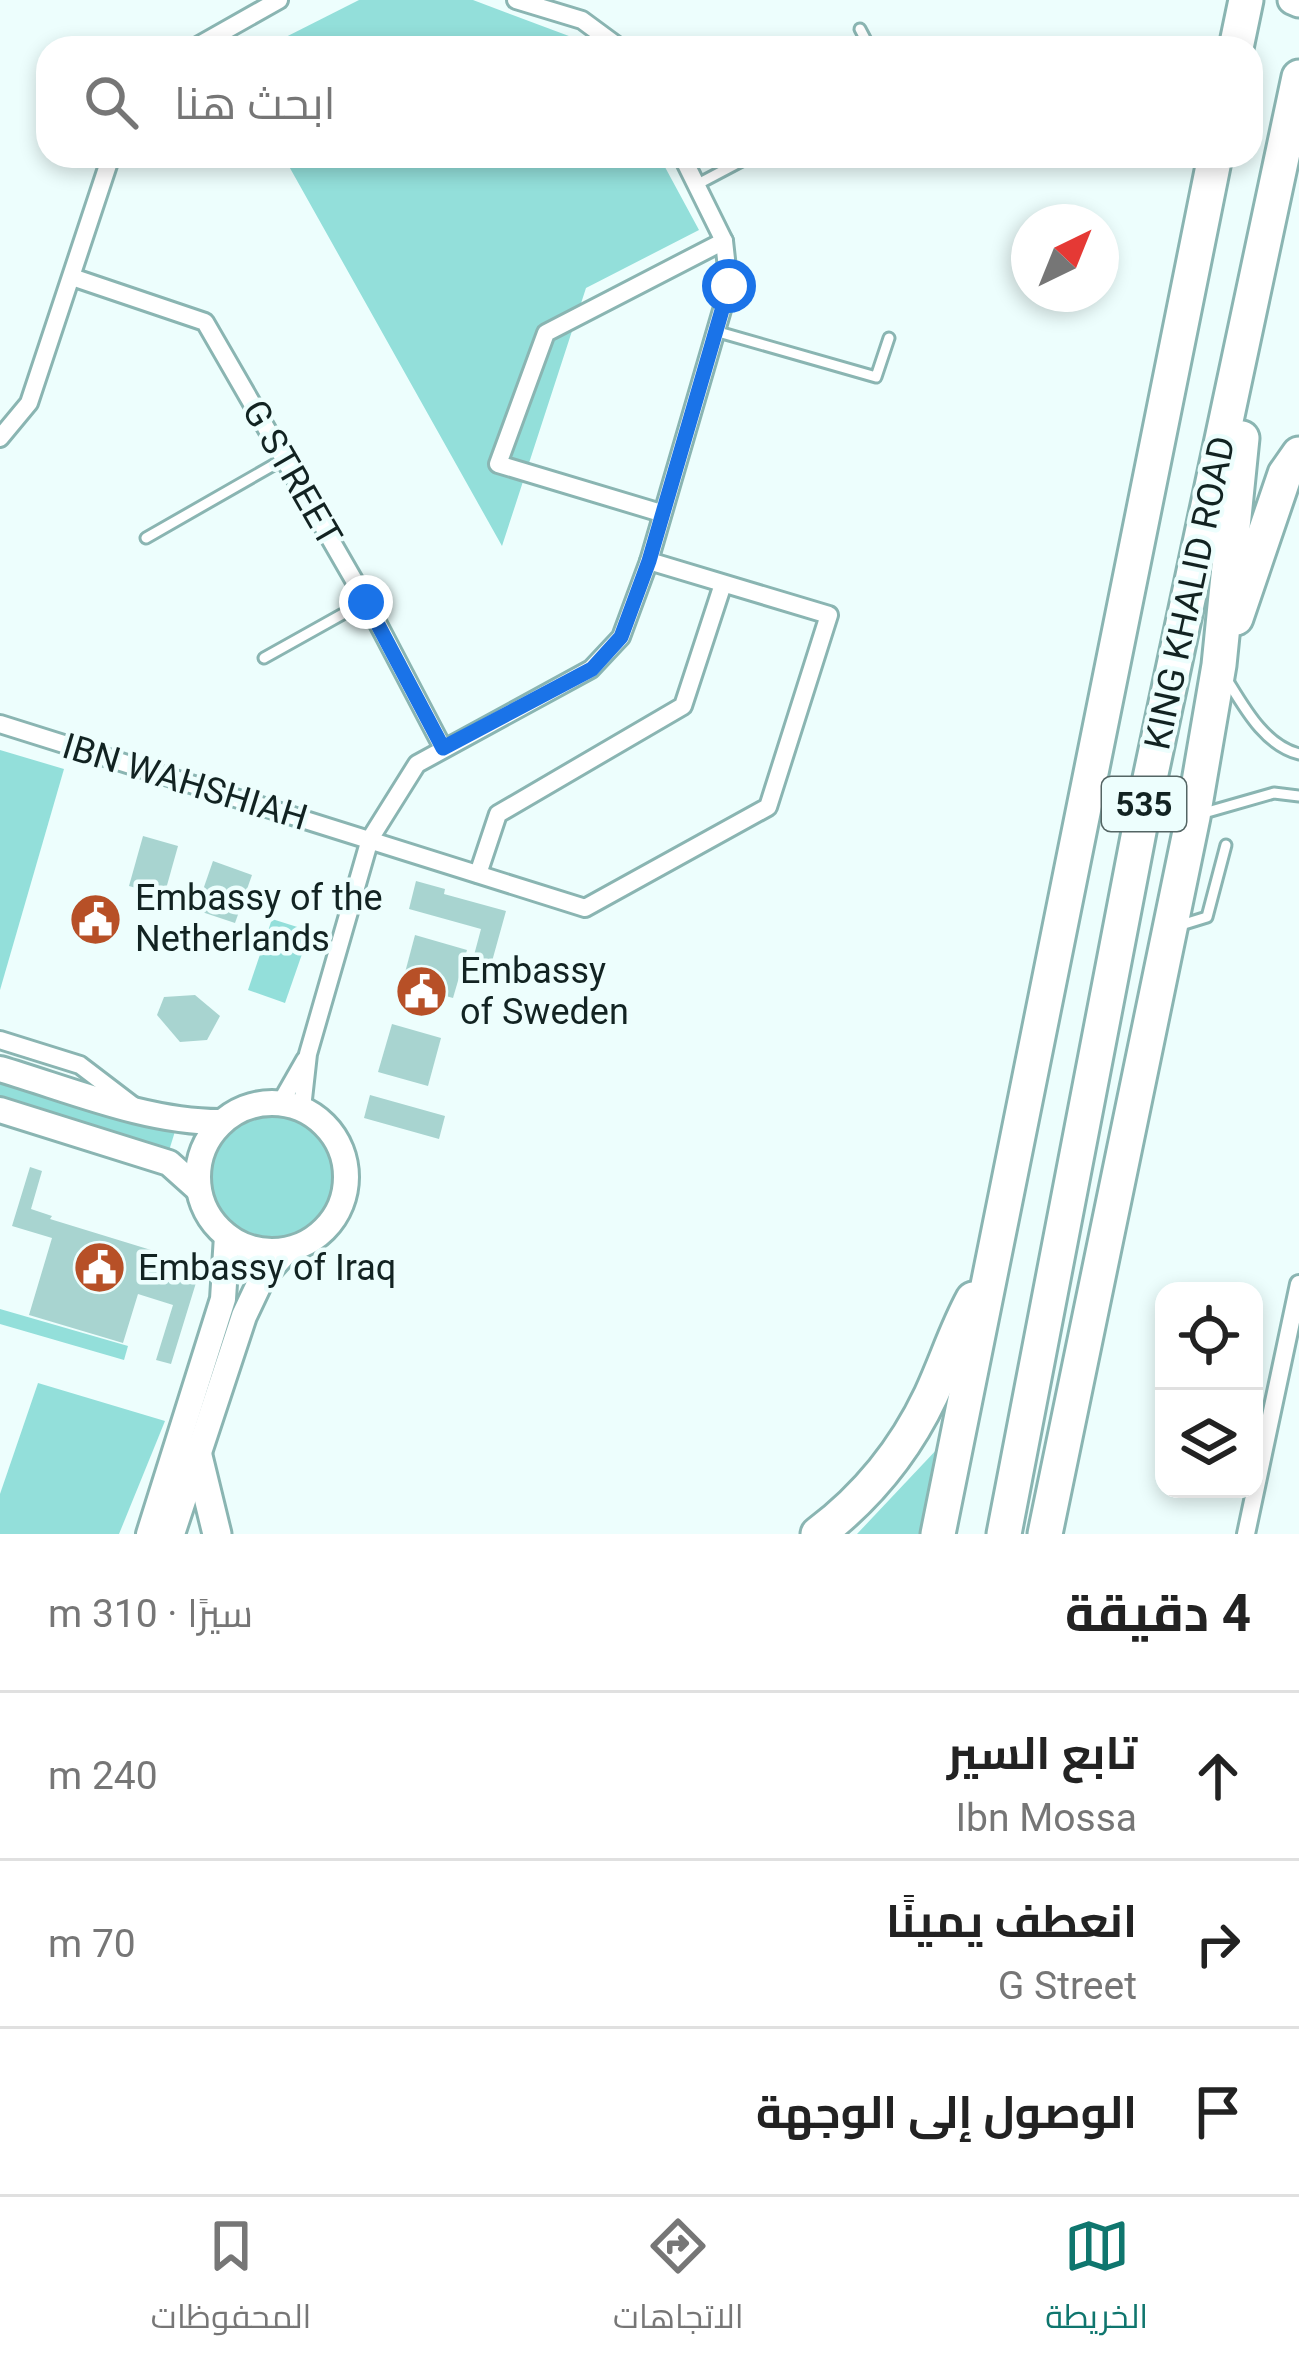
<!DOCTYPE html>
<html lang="ar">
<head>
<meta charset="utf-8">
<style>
  :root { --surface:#fff; --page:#f6f6f6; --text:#222; --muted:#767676; --line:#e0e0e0; --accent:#0f766e }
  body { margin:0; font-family:Roboto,Cairo,sans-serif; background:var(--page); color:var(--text); direction:rtl }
  .controls { position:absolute; right:36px; bottom:36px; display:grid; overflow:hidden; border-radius:24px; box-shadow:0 6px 18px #0003 }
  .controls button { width:108px; height:108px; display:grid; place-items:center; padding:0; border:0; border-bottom:3px solid var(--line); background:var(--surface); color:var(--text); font:60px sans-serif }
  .compass { position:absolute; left:1011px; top:204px; width:108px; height:108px; border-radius:50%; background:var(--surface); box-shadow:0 6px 18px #0003; rotate:43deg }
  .stop { position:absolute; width:36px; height:36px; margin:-27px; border:9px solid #1a73e8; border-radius:50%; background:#fff }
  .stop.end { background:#1a73e8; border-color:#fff; box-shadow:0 3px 12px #0008 }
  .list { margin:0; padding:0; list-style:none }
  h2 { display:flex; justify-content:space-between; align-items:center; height:156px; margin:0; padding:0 48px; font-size:51px }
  h2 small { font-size:39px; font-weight:400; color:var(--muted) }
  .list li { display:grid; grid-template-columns:78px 1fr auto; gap:36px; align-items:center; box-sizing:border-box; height:168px; padding:0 48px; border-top:3px solid var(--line) }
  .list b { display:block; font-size:45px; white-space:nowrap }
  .list p { margin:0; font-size:39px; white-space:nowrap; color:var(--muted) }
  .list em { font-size:39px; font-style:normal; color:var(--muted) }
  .icon { flex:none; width:66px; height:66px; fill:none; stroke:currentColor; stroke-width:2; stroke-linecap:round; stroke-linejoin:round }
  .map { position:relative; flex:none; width:1299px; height:1534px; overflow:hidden; direction:ltr }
  .search { position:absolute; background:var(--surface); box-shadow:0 6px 18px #0003; left:36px; right:36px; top:36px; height:132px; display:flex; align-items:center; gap:30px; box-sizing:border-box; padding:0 42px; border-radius:36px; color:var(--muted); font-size:45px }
  .sheet { height:660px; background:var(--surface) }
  nav { display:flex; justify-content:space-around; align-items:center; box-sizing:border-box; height:168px; border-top:3px solid var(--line); background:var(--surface); font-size:33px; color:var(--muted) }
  nav a { display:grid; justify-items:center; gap:6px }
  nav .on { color:var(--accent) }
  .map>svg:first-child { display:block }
  .green { fill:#93dfda }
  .building { fill:#a8d4d0 }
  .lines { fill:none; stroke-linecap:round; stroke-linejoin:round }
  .lane-casing { stroke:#8ab5b2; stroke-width:15 }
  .street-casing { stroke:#8ab5b2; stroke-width:22 }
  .secondary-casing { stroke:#8ab5b2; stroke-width:30 }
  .primary-casing { stroke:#8ab5b2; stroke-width:33 }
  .highway-casing { stroke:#8ab5b2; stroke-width:39 }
  .lane { stroke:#fff; stroke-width:9 }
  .street { stroke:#fff; stroke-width:16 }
  .secondary { stroke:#fff; stroke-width:24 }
  .primary { stroke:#fff; stroke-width:27 }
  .highway { stroke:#fff; stroke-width:33 }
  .route { stroke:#1a73e8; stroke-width:15 }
  .labels { text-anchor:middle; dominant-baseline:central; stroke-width:9; stroke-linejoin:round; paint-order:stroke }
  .shield { fill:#edfefd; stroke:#546564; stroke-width:3 }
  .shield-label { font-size:33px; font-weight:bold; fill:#122322 }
  .street-label { font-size:36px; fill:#122322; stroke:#edfefd }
  .poi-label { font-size:36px; fill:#122322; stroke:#edfefd; text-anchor:start }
</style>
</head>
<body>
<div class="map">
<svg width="1299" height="1534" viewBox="0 0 1299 1534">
  <rect width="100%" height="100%" fill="#edfefd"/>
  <g class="green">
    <polygon points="359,0 473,0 601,48 264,48"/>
    <polygon points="276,156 659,156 699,230 586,288 502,546 286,161"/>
    <polygon points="0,750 64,769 0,990"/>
    <polygon points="272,919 310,931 285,1003 248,990"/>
    <polygon points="0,1075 176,1128 168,1154 0,1103"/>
    <circle cx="273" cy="1178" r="62"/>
    <polygon points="0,1309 128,1346 124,1360 0,1324"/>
    <polygon points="38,1383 165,1421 119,1534 0,1534 0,1494"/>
    <polygon points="940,1446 923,1534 857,1534"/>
  </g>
  <g class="building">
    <polygon points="143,836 178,846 164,896 129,886"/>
    <polygon points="213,861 252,875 235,923 196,910"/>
    <polygon points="416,881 445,889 444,894 506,911 491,965 473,959 481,929 409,909"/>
    <polygon points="415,935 467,950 453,998 402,984"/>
    <polygon points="195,995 220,1016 207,1040 180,1042 157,1015 164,997"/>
    <polygon points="392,1024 441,1038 428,1086 378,1072"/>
    <polygon points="370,1095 445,1116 439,1139 364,1118"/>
    <polygon points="30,1167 42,1171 31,1209 52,1216 50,1219 151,1250 149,1257 199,1273 171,1364 156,1360 173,1305 138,1294 123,1343 29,1315 52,1238 12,1226"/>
  </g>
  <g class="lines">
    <defs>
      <g id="lane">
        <polyline points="860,29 870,48"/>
        <polyline points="698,184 751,156"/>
        <polyline points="715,331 876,377 889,338"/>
        <polyline points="146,538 284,459"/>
        <polyline points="264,658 366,601"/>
        <path d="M1226 678C1244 707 1264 745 1299 754"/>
        <polyline points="1204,813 1274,793 1299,796"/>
        <polyline points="1181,925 1207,917 1226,845"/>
      </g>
      <g id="street">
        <polyline points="516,0 582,20 620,48"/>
        <polyline points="194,48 279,0"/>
        <polyline points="72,277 205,322 366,601 443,748"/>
        <polyline points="0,438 29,403 111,156"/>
        <polyline points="661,513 498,464 546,333 724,241"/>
        <polyline points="0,724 585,908 768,807 829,615 649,561"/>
        <polyline points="478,874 498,814 683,706 723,584"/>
        <polyline points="0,1040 80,1065 135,1107"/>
        <polyline points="281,1102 305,1060"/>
        <polyline points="302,1108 308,1054 370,839 417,764 591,669 621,637 649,561 729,286 724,241 682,156"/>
        <polyline points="1246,1534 1299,1284"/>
      </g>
      <g id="secondary">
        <path d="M0 1069C71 1090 146 1122 220 1122"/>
        <circle cx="272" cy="1177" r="74"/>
        <polyline points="0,1110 169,1163 198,1189"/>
        <polyline points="149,1534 223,1299 227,1236"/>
        <polyline points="172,1534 244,1316 262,1278 287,1250"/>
      </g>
      <g id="primary">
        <polyline points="1292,0 1299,3"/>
        <polyline points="198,1456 217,1534"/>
      </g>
      <g id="highway">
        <polyline points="1236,48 1246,0"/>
        <polyline points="1236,618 1285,474 1299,454"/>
        <path d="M818 1534C867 1497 905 1450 931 1395 946 1363 956 1330 973 1299"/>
        <polyline points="938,1534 1215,156"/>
        <polyline points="1004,1534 1142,816 1299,77"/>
        <polyline points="1045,1534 1193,817 1219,665 1242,438"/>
      </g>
    </defs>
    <use href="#lane" class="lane-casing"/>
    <use href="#street" class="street-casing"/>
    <use href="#secondary" class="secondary-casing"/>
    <use href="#primary" class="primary-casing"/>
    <use href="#highway" class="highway-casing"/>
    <use href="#lane" class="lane"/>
    <use href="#street" class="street"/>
    <use href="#secondary" class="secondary"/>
    <use href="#primary" class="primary"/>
    <use href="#highway" class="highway"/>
  </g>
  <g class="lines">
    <polyline class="route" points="366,602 443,748 592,669 621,637 649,561 729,286"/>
  </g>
  <defs>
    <symbol id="civic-disc" viewBox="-11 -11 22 22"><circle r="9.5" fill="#b75027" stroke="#edfefd"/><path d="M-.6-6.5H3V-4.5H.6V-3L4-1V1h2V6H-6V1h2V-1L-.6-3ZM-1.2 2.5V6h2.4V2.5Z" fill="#fff"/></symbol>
  </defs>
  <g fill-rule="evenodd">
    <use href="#civic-disc" x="66" y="890" width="59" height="59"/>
    <use href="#civic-disc" x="392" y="962" width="59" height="59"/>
    <use href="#civic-disc" x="70" y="1238" width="59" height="59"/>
  </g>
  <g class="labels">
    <rect class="shield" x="1102" y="777" width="84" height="54" rx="9"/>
    <g class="shield-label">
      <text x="1144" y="804">535</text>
    </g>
    <g class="street-label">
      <text transform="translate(292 473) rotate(60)">G STREET</text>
      <text transform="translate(1190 593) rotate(-78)">KING KHALID ROAD</text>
      <text transform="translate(185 782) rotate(17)">IBN WAHSHIAH</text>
    </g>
    <g class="poi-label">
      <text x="135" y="898">Embassy of the<tspan x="135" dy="41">Netherlands</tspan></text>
      <text x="460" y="971">Embassy<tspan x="460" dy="41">of Sweden</tspan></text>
      <text x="138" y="1268">Embassy of Iraq</text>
    </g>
  </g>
</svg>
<div class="controls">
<button><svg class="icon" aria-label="locate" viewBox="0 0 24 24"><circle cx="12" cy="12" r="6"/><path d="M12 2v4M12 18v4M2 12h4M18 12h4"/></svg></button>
<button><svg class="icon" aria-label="layers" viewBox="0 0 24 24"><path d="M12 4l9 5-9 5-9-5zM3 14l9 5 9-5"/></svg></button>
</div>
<svg class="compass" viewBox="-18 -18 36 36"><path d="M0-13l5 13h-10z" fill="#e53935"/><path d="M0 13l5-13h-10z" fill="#767676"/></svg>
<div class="stop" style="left:729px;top:286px"></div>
<div class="stop end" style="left:366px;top:602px"></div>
<div class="search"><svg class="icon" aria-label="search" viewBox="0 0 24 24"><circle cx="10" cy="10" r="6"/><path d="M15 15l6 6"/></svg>ابحث هنا</div>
</div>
<section class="sheet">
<h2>4 دقيقة<small>سيرًا · 310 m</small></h2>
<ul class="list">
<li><svg class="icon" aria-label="ahead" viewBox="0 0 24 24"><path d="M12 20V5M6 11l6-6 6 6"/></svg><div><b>تابع السير</b><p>Ibn Mossa</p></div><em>240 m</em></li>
<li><svg class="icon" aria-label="right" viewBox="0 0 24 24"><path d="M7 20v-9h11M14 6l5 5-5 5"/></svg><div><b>انعطف يمينًا</b><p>G Street</p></div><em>70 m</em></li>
<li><svg class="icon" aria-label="arrive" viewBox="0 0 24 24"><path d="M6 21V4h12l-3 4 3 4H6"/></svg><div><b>الوصول إلى الوجهة</b></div></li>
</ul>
</section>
<nav>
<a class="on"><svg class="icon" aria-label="map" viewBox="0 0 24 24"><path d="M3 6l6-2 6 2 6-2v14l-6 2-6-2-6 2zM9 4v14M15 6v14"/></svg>الخريطة</a>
<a><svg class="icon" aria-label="directions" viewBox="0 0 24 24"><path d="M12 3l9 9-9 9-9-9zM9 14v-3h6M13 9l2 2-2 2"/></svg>الاتجاهات</a>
<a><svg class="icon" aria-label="saved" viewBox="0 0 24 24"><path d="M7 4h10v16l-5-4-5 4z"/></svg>المحفوظات</a>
</nav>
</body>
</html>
